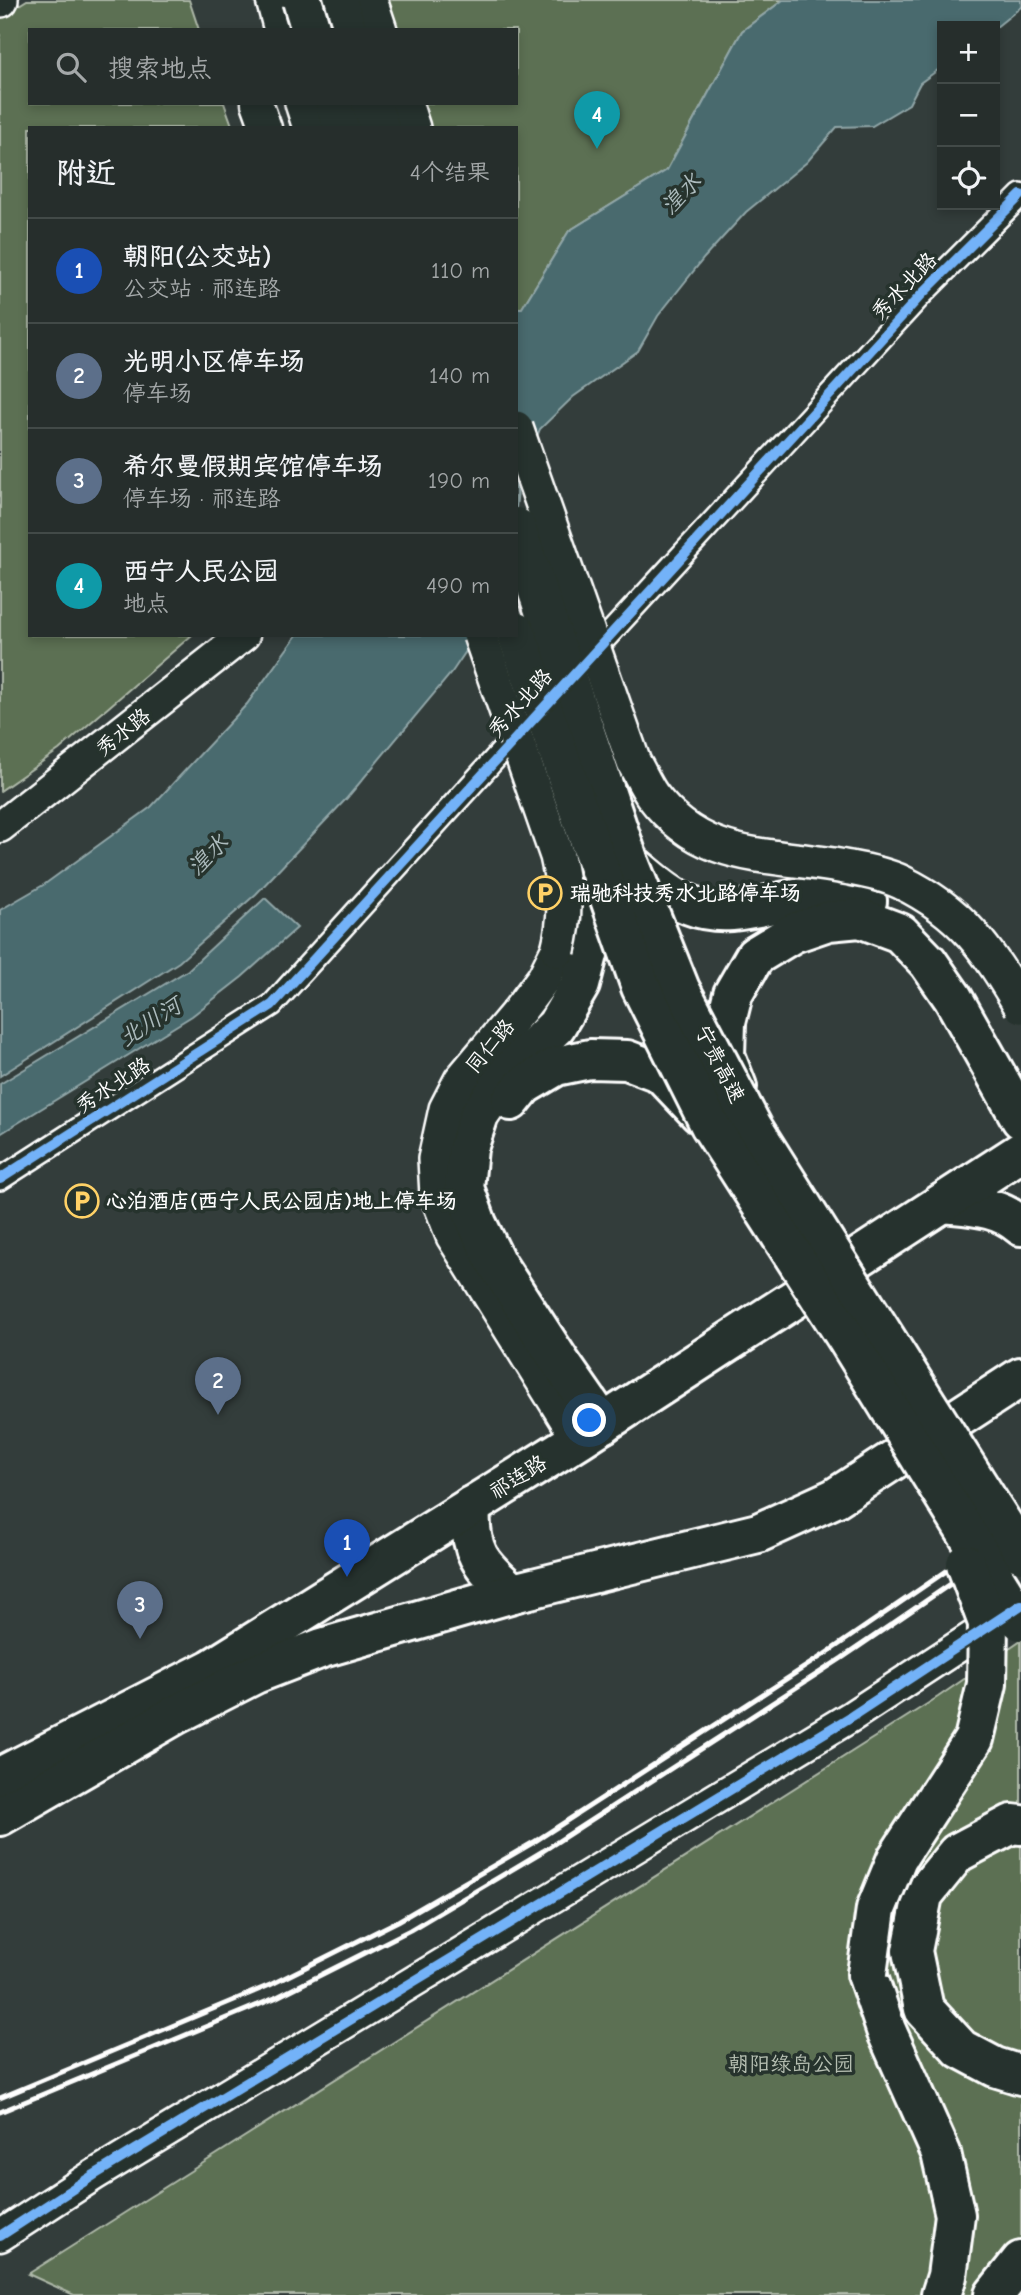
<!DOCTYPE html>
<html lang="zh">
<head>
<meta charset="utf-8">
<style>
  :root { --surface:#262e2c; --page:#2e3634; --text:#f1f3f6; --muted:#a4a8a9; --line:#424a48; --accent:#8c9099 }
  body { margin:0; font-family:"Comic Neue","LXGW WenKai TC",sans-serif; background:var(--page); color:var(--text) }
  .controls { position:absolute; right:21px; top:21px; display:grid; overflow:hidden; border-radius:0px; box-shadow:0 4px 10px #0003 }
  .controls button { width:63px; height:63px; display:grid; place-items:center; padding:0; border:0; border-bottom:2px solid var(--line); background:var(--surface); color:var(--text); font:35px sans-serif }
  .you { position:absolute; left:590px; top:1421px; width:24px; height:24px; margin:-18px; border:5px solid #fff; border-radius:50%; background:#1a73e8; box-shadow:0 0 0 10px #1a73e833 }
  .badge { display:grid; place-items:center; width:46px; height:46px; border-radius:50%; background:var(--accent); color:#fff; font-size:23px; font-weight:700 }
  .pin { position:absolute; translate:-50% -58px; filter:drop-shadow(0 2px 4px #0008) }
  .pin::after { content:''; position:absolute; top:37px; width:24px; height:21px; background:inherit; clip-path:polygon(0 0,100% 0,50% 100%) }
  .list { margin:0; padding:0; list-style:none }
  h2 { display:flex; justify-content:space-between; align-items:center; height:91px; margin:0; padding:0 28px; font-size:30px }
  h2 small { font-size:23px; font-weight:400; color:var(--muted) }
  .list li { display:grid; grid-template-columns:46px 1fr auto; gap:21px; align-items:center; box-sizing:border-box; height:105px; padding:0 28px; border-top:2px solid var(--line) }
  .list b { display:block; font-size:26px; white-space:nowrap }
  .list p { margin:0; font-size:23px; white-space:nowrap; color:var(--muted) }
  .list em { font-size:23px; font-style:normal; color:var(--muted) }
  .icon { flex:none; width:38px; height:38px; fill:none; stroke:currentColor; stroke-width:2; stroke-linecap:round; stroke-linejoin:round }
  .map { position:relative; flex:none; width:1021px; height:2295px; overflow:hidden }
  .search { position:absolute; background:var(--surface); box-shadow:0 4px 10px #0003; left:28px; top:28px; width:490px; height:77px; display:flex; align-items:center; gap:18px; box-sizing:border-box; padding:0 24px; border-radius:0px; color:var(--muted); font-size:26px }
  .panel { position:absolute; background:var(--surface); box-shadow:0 4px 10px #0003; left:28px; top:126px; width:490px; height:511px; border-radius:0px }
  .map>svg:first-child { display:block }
  .green { fill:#5c7053; stroke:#aeb8a9; stroke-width:2 }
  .water { fill:#486a6e; stroke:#91a6a8; stroke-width:2 }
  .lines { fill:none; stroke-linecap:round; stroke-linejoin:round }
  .street-casing { stroke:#fff; stroke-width:26 }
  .secondary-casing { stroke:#fff; stroke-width:35 }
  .primary-casing { stroke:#fff; stroke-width:38 }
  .highway-casing { stroke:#fff; stroke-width:44 }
  .street { stroke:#26332d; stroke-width:21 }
  .secondary { stroke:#26332d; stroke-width:30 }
  .primary { stroke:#26332d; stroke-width:33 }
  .highway { stroke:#26332d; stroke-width:38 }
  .rail { stroke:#fff; stroke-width:5 }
  .primary-bridge-casing { stroke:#fff; stroke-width:38; stroke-linecap:butt }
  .highway-bridge-casing { stroke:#fff; stroke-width:44; stroke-linecap:butt }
  .primary-bridge { stroke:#26332d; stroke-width:33 }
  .highway-bridge { stroke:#26332d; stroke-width:38 }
  .cycleway-casing { stroke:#26332d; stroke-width:15 }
  .cycleway { stroke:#73b2f8; stroke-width:10 }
  .labels { text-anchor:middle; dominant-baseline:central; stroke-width:7; stroke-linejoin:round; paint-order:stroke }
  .street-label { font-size:21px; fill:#fff; stroke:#26332d }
  .poi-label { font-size:21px; font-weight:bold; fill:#fff; stroke:#26332d; text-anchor:start }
  .park-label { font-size:21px; fill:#b6bfb2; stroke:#26332d }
  .water-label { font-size:23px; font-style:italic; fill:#adbcbe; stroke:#26332d }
</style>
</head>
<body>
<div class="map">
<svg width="1021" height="2295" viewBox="0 0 1021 2295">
  <rect width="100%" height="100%" fill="#333d3b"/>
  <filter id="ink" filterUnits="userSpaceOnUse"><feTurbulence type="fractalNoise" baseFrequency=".0143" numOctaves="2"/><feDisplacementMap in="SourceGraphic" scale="14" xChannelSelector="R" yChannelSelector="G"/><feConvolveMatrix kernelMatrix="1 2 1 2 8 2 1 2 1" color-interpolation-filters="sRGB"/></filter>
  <g filter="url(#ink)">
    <g class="green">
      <polygon points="27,0 189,0 199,30 30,30 30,103 224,103 233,128 30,128 30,635 192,635 59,750 0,791 0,17"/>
      <polygon points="385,0 783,0 742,31 667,170 569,231 522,308 516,308 516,128 397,128 389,103 516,103 516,30 364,30"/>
      <polygon points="1021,1640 1021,2295 74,2295 28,2274 938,1697"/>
    </g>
    <g class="water">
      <polygon points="783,0 1021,0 1021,7 995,28 942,26 942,67 920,83 909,104 872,126 837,127 807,162 746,212 704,258 658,316 638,351 573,397 540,429 519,482 516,508 516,308 522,308 569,231 667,170 742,31"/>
      <polygon points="297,635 477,635 452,672 347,798 256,894 179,962 0,1076 0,910 45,884 151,807 247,704"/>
      <polygon points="265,898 297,928 242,977 192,1016 0,1134 0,1084 188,970"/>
    </g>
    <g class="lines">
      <defs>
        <g id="street">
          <polyline points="589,656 923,293 1021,195"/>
          <polyline points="0,1179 272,1005 520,731"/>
        </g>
        <g id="secondary">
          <polyline points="257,103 266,128"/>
          <polyline points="0,827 244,635"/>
          <polyline points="0,2236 94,2175 852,1716 1003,1617"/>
        </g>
        <g id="primary">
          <polyline points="0,0 1,0"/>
          <polyline points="273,0 281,30"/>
          <polyline points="370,0 380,30"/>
          <polyline points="302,103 310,128"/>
          <polyline points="405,103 413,128"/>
          <polyline points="558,950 544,978 519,1011 461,1080 446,1109 435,1159 437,1195 453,1236 579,1439"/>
        </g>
        <g id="highway">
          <polyline points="337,0 347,30"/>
          <polyline points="335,103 343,128"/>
          <polyline points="371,103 380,128"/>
          <path d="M629 862C648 877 667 896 690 905 730 921 768 902 808 897 828 895 847 897 867 901"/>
          <polyline points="601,877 593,935 580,985 556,1026 510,1070 479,1115 468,1148 464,1188 477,1224 496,1263 560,1362 603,1424"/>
          <polyline points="737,1087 725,1056 726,1022 733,994 755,956 793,933 828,921 860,918 900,933 928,962 953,998 1021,1119"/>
          <polyline points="511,1101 524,1085 556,1066 590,1059 627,1060 661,1073 700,1114"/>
          <path d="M943 1203C971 1206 999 1206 1021 1226"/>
          <path d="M471 1506C468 1551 480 1565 513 1593"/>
          <polyline points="0,1777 211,1669 579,1439 1021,1152"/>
          <polyline points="0,1816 175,1715 255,1674 322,1648 513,1593 758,1533 835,1498 1021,1377"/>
          <polyline points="1021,1825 1012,1824 957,1853 923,1895 912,1951 924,2009 961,2049 995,2067 1021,2075"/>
          <polyline points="867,1974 886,2030 941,2153 955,2215 947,2276 941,2295"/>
          <polyline points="994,2295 1021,2261"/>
        </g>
      </defs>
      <use href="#street" class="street-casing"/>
      <use href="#secondary" class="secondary-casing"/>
      <use href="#primary" class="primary-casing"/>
      <use href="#highway" class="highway-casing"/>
      <use href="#street" class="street"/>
      <use href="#secondary" class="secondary"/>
      <use href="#primary" class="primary"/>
      <use href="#highway" class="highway"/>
      <g class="rail">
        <polyline points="0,2098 270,1985 398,1921 534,1842 825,1654 1021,1520"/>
        <polyline points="0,2112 275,1998 410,1930 543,1851 842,1658 1021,1536"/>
      </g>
      <defs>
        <g id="primary-bridge">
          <path d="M516 428 634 763C640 773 645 785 652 795 705 866 774 852 850 868 867 871 886 875 901 882 963 912 987 949 1021 1006"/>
          <path d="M480 635 557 856C565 891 567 915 558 950"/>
        </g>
        <g id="highway-bridge">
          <polyline points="302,0 311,30"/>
          <polyline points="516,527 629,862 680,989 753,1128 1021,1553"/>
          <polyline points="516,632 641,987 710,1125 847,1339 1021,1621"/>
          <polyline points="867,1974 876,1909 897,1858 974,1739 987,1684 988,1623 966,1564"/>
        </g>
      </defs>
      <use href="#primary-bridge" class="primary-bridge-casing"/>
      <use href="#highway-bridge" class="highway-bridge-casing"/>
      <use href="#primary-bridge" class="primary-bridge"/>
      <use href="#highway-bridge" class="highway-bridge"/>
      <defs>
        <g id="cycleway">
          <polyline points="0,1179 272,1005 923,293 1021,195"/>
          <polyline points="0,2236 94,2175 852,1716 1021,1605"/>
        </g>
      </defs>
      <use href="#cycleway" class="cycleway-casing"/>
      <use href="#cycleway" class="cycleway"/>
    </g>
  </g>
  <defs>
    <symbol id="parking-ring" viewBox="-11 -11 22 22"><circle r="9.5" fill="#26332d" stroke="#ffd166" stroke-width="1.5"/><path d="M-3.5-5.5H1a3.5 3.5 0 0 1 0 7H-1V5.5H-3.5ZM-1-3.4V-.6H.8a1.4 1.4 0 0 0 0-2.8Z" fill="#ffd166"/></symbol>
  </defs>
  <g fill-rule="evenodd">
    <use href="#parking-ring" x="526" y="874" width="38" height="38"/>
    <use href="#parking-ring" x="63" y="1182" width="38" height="38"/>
  </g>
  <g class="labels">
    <g class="street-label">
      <text transform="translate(904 286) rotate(-46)">秀水北路</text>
      <text transform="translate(520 703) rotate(-48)">秀水北路</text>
      <text transform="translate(123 732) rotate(-38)">秀水路</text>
      <text transform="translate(490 1046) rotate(-50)">同仁路</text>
      <text transform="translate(720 1064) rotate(63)">宁贵高速</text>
      <text transform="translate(113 1085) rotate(-33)">秀水北路</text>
      <text transform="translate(518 1477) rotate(-32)">祁连路</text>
    </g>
    <g class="poi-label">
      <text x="570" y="893">瑞驰科技秀水北路停车场</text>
      <text x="106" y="1201">心泊酒店(西宁人民公园店)地上停车场</text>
    </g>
    <g class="park-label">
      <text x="791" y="2064">朝阳绿岛公园</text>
    </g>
    <g class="water-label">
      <text transform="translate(681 194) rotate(-46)">湟水</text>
      <text transform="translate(208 855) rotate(-45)">湟水</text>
      <text transform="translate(150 1022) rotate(-33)">北川河</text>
    </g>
  </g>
</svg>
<div class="controls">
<button>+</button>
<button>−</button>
<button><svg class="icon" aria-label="locate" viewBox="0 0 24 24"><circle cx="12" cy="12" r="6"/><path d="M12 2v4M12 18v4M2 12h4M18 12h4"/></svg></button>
</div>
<div class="you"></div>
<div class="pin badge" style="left:347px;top:1577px;background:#1a4fb4">1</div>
<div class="pin badge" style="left:218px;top:1415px;background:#5c6f8a">2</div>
<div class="pin badge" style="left:140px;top:1639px;background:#5c6f8a">3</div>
<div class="pin badge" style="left:597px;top:149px;background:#0f9aa8">4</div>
<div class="search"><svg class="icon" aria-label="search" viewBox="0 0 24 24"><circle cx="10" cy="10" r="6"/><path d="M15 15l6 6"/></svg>搜索地点</div>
<section class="panel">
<h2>附近<small>4个结果</small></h2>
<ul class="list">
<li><span class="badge" style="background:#1a4fb4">1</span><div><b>朝阳(公交站)</b><p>公交站 · 祁连路</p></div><em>110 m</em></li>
<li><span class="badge" style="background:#5c6f8a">2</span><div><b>光明小区停车场</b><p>停车场</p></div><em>140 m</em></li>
<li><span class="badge" style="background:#5c6f8a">3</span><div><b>希尔曼假期宾馆停车场</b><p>停车场 · 祁连路</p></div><em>190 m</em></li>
<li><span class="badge" style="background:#0f9aa8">4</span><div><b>西宁人民公园</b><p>地点</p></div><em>490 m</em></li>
</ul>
</section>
</div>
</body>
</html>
